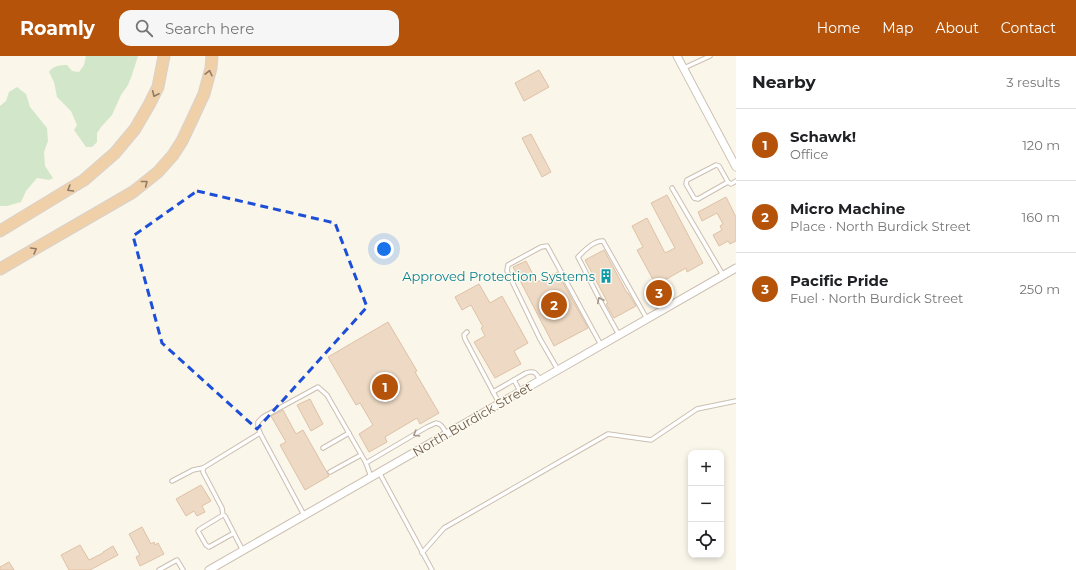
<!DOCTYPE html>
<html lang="en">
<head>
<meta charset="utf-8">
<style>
  :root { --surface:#fff; --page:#f6f6f6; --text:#202124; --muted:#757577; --line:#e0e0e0; --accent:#b45309 }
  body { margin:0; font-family:Montserrat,sans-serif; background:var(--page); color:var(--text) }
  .controls { position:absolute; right:12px; bottom:12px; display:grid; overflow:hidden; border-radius:8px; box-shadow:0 2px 6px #0003 }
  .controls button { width:36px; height:36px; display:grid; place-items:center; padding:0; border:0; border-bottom:1px solid var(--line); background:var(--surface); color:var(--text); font:20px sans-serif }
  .you { position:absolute; left:384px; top:193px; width:14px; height:14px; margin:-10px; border:3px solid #fff; border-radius:50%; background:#1a73e8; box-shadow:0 0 0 6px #1a73e833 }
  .badge { display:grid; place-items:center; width:26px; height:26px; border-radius:50%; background:var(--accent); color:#fff; font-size:13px; font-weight:700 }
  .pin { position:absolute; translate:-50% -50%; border:2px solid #fff; box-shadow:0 1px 4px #0006 }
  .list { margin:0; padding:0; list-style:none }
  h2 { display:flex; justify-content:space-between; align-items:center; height:52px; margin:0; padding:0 16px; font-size:17px }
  h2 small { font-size:13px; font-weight:400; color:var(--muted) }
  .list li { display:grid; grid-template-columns:26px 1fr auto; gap:12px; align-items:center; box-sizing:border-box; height:72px; padding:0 16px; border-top:1px solid var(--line) }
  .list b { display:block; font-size:15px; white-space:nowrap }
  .list p { margin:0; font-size:13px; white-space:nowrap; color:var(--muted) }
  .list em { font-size:13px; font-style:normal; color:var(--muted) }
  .icon { flex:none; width:22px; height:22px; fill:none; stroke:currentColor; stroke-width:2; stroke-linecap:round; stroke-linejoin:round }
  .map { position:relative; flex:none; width:736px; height:514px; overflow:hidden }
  header { display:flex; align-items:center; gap:24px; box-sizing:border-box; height:56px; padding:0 20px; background:var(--accent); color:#fff }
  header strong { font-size:19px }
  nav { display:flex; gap:22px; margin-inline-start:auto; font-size:14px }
  .search { width:280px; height:36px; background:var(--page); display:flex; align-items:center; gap:10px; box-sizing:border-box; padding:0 14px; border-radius:12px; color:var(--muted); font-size:15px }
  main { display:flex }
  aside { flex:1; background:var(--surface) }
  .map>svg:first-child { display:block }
  .green { fill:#d2e7c9 }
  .building { fill:#edd9c4; stroke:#dec2a6 }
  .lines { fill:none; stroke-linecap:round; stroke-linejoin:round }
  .service-casing { stroke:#ccbfb1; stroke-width:5.5 }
  .minor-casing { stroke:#ccbfb1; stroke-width:9 }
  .trunk-casing { stroke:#d8d2ce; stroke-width:13 }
  .service { stroke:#fff; stroke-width:3.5 }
  .minor { stroke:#fff; stroke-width:7 }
  .trunk { stroke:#efd0a9; stroke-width:11 }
  .oneway { stroke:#917c66 }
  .oneway2 { stroke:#a3988d }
  .marked { fill:none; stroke:#1d4ed8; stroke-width:3; stroke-dasharray:8 5; stroke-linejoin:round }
  .labels { text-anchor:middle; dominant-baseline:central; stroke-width:3; stroke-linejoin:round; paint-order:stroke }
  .culture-label { font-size:13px; fill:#0d838f; stroke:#fdfaf0; text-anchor:end }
  .street-label { font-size:13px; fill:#726050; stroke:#fdfaf0 }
</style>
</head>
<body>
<header>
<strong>Roamly</strong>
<div class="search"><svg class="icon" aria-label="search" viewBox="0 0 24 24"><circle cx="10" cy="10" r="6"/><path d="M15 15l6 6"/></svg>Search here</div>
<nav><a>Home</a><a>Map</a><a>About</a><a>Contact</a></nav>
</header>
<main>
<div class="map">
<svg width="736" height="514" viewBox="0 0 736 514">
  <rect width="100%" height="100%" fill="#faf6ea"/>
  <g class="green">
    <path d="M86 0H138L132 19 128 29 121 39 112 59 101 71 97 77V86L92 91H86L74 74 77 69 71 55 57 41 54 26 49 16C53 10 59 9 67 9L72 15 79 16 84 9Z"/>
    <polygon points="17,31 26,38 30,51 47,72 48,85 44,96 45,110 53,122 49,124 37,122 26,135 21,146 7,150 0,150 0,50 6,45 9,36"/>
  </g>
  <g class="building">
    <polygon points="539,14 549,31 524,45 515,27"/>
    <polygon points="531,78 551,116 542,121 522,82"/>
    <polygon points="667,139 703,207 687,216 686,212 656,229 637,194 643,191 632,170 647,162 665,197 675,192 651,147"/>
    <polygon points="726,141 736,161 736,185 730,188 728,185 719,190 713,179 722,174 720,170 723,168 717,157 702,165 698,156"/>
    <polygon points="604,194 627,237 628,237 636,250 614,262 606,248 608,247 585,204"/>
    <polygon points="526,205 537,226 557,216 588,272 554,290 513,211"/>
    <polygon points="479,228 490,247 502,240 528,287 514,295 521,308 495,322 474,286 485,280 481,272 483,271 471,249 462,254 455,241"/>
    <polygon points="661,231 665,239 657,243 653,235"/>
    <polygon points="388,266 417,315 415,316 439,357 420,368 417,362 385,381 387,386 369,396 359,378 373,369 360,347 356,349 328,301"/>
    <polygon points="310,343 323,368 311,375 297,349"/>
    <polygon points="283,354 296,378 303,374 329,420 305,434 280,389 286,386 271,360"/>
    <polygon points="201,429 211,445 202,450 205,456 197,460 194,455 186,460 176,443"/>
    <polygon points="142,471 151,488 154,486 155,489 158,487 164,498 140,510 136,501 140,499 129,478"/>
    <polygon points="80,489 89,504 103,497 103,496 113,490 118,499 90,514 69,514 61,499"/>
    <polygon points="9,506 14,514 0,514 0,511"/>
  </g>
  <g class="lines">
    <defs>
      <g id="service">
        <polyline points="684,12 710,0"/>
        <polyline points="728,126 719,110 716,109 687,124 686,128 694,142 698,143 728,126 731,128 736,125"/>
        <polyline points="672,132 723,219"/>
        <polyline points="467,276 464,279 465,283 499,347"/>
        <path d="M619 279 603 250 578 201C585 194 593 185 603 185L647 263"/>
        <polyline points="558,314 540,283 507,215 508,209 541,191 547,190 601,289"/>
        <polyline points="514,324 520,335"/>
        <path d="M493 336 526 317C535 314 536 317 540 324"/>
        <polyline points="323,392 349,377"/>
        <path d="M366 407 427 371 436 367C442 368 443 372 446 377"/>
        <polyline points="330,416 361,399"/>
        <polyline points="379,416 432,514"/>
        <polyline points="172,425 193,414 203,412"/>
        <polyline points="223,459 222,452 203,416 203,412 260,377"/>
        <polyline points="304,459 260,377 258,371 258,366 263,361 318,331 327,339 366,407 371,421"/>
        <polyline points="234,477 209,491 206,489 198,475 200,473 223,459 225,460 243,495"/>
        <polyline points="422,497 444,472 608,378 651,384 697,353 736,345"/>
        <polyline points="159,514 177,504 183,514"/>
      </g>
      <g id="minor">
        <polyline points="677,0 736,111"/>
        <polyline points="209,514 736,212"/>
      </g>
      <g id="trunk">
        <polyline points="0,175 84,124 115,97 135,73 149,49 158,31 164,0"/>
        <polyline points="0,213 133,136 158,116 173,99 182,85 191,66 204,38 211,12 212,0"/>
      </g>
    </defs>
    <use href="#service" class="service-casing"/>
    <use href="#minor" class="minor-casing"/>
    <use href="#trunk" class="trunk-casing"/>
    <use href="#service" class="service"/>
    <use href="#minor" class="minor"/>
    <use href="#trunk" class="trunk"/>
  </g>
  <defs><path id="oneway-chevron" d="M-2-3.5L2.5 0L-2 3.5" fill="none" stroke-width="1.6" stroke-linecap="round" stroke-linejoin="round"/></defs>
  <g class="oneway">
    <use href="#oneway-chevron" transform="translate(209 17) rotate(-77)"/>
    <use href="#oneway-chevron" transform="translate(155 38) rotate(115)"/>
    <use href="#oneway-chevron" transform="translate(145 127) rotate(-38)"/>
    <use href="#oneway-chevron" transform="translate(70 133) rotate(149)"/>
    <use href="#oneway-chevron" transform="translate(34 194) rotate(-30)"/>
  </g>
  <g class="oneway2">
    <use href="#oneway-chevron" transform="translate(600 244) rotate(-117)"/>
    <use href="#oneway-chevron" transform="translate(416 378) rotate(149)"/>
  </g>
  <path class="marked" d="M197 135 335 167 367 251 257 373 162 287 133 180Z"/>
  <defs>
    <symbol id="building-bare" viewBox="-9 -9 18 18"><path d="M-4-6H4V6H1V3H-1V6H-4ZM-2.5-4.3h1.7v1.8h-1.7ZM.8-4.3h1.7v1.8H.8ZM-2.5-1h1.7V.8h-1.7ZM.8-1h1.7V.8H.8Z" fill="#0f9aa8" stroke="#fdfaf0" stroke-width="2.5" paint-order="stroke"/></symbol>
  </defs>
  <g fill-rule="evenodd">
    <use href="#building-bare" x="596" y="210" width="20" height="20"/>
  </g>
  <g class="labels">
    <g class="culture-label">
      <text x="595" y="220">Approved Protection Systems</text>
    </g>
    <g class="street-label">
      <text transform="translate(472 363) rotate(-30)">North Burdick Street</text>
    </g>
  </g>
</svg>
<div class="controls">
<button>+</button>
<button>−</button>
<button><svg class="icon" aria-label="locate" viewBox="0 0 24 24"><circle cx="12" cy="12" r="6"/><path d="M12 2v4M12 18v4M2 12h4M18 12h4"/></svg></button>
</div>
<div class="you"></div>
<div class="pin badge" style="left:385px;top:331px">1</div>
<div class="pin badge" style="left:554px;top:249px">2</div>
<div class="pin badge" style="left:659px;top:237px">3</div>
</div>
<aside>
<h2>Nearby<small>3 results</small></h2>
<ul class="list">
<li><span class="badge">1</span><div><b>Schawk!</b><p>Office</p></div><em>120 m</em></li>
<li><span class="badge">2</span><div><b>Micro Machine</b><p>Place · North Burdick Street</p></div><em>160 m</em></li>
<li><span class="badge">3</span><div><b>Pacific Pride</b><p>Fuel · North Burdick Street</p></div><em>250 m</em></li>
</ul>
</aside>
</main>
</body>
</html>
